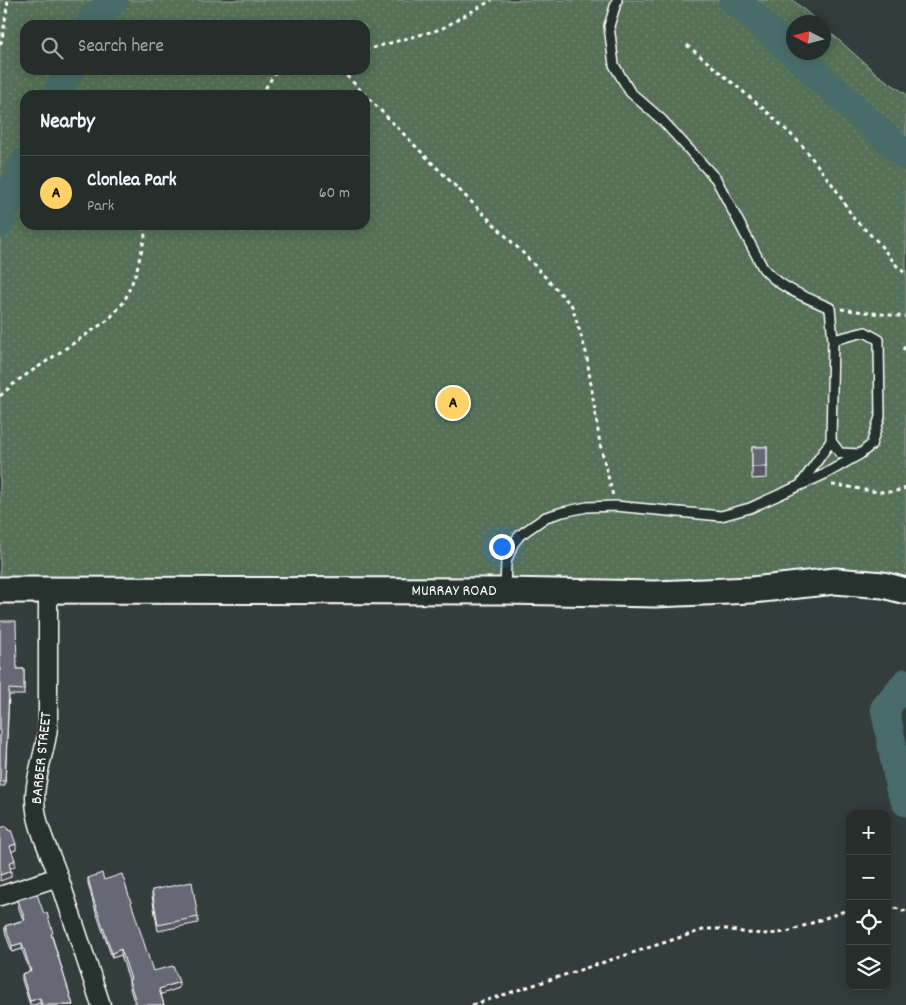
<!DOCTYPE html>
<html lang="en">
<head>
<meta charset="utf-8">
<style>
  :root { --surface:#262e2c; --page:#2e3634; --text:#f1f3f6; --muted:#a4a8a9; --line:#424a48; --accent:#ffd166 }
  body { margin:0; font-family:Dekko,sans-serif; background:var(--page); color:var(--text) }
  .controls { position:absolute; right:15px; bottom:15px; display:grid; overflow:hidden; border-radius:10px; box-shadow:0 2px 12px #0003 }
  .controls button { width:45px; height:45px; display:grid; place-items:center; padding:0; border:0; border-bottom:1px solid var(--line); background:var(--surface); color:var(--text); font:25px sans-serif }
  .compass { position:absolute; left:786px; top:15px; width:45px; height:45px; border-radius:50%; background:var(--surface); box-shadow:0 2px 12px #0003; rotate:276deg }
  .you { position:absolute; left:501px; top:546px; width:18px; height:18px; margin:-12px; border:4px solid #fff; border-radius:50%; background:#1a73e8; box-shadow:0 0 0 8px #1a73e833 }
  .badge { display:grid; place-items:center; width:32px; height:32px; border-radius:50%; background:var(--accent); color:#111; font-size:16px; font-weight:700 }
  .pin { position:absolute; translate:-50% -50%; border:2px solid #fff; box-shadow:0 1px 5px #0006 }
  .list { margin:0; padding:0; list-style:none }
  h2 { display:flex; justify-content:space-between; align-items:center; height:65px; margin:0; padding:0 20px; font-size:21px }
  h2 small { font-size:16px; font-weight:400; color:var(--muted) }
  .list li { display:grid; grid-template-columns:32px 1fr auto; gap:15px; align-items:center; box-sizing:border-box; height:75px; padding:0 20px; border-top:1px solid var(--line) }
  .list b { display:block; font-size:19px; white-space:nowrap }
  .list p { margin:0; font-size:16px; white-space:nowrap; color:var(--muted) }
  .list em { font-size:16px; font-style:normal; color:var(--muted) }
  .icon { flex:none; width:28px; height:28px; fill:none; stroke:currentColor; stroke-width:2; stroke-linecap:round; stroke-linejoin:round }
  .map { position:relative; flex:none; width:906px; height:1005px; overflow:hidden }
  .search { position:absolute; background:var(--surface); box-shadow:0 2px 12px #0003; left:20px; top:20px; width:350px; height:55px; display:flex; align-items:center; gap:12px; box-sizing:border-box; padding:0 18px; border-radius:15px; color:var(--muted); font-size:19px }
  .panel { position:absolute; background:var(--surface); box-shadow:0 2px 12px #0003; left:20px; top:90px; width:350px; height:140px; border-radius:15px }
  .map>svg:first-child { display:block }
  .park { fill:url(#park-dots); stroke:#aab7aa; fill-rule:evenodd }
  .lines { fill:none; stroke-linecap:round; stroke-linejoin:round }
  .river { stroke:#476c6a; stroke-width:29 }
  .lane-casing { stroke:#fff; stroke-width:12 }
  .street-casing { stroke:#fff; stroke-width:21 }
  .secondary-casing { stroke:#fff; stroke-width:29 }
  .path { stroke:#fff; stroke-width:3; stroke-dasharray:4 4; stroke-linecap:butt }
  .lane { stroke:#26332d; stroke-width:9 }
  .street { stroke:#26332d; stroke-width:18 }
  .secondary { stroke:#26332d; stroke-width:25 }
  .wall { fill:#585964; stroke:#fff }
  .shaded-wall { fill:#474851; stroke:#fff }
  .building { fill:#666774; stroke:#fff }
  .labels { text-anchor:middle; dominant-baseline:central; stroke-width:4.5; stroke-linejoin:round; paint-order:stroke }
  .street-label { font-size:16px; fill:#fff; stroke:#26332d }
</style>
</head>
<body>
<div class="map">
<svg width="906" height="1005" viewBox="0 0 906 1005">
  <defs>
    <pattern id="park-dots" width="8" height="8" patternUnits="userSpaceOnUse" patternTransform="scale(1.25)"><rect width="8" height="8" fill="#556f56"/><path d="M2 2h.1M6 6h.1" fill="none" stroke="#6e856f" stroke-width="1.8" stroke-linecap="round"/></pattern>
  </defs>
  <rect width="100%" height="100%" fill="#333d3b"/>
  <filter id="ink" filterUnits="userSpaceOnUse"><feTurbulence type="fractalNoise" baseFrequency=".02" numOctaves="2"/><feDisplacementMap in="SourceGraphic" scale="10" xChannelSelector="R" yChannelSelector="G"/><feConvolveMatrix kernelMatrix="1 2 1 2 8 2 1 2 1" color-interpolation-filters="sRGB"/></filter>
  <g filter="url(#ink)">
    <path class="park" d="M0 0H793L818 22H794V52H824V27L878 75 906 94V591L0 590ZM25 25H365V70H25ZM25 95H365V225H25Z"/>
    <g class="lines">
      <g class="river">
        <polyline points="733,0 743,7 906,156"/>
        <polyline points="90,25 94,18 114,0"/>
        <polyline points="57,95 69,70"/>
        <polyline points="0,223 12,189 25,162"/>
        <polyline points="906,683 885,708 900,788 906,802"/>
      </g>
      <defs>
        <g id="lane">
          <path d="M617 0 609 26 614 65 630 92 662 120 716 179 763 268C781 289 806 297 830 308L833 340 831 441 801 484"/>
          <polyline points="831,441 840,453 860,454 871,445 880,417 879,340 865,332 833,340"/>
          <polyline points="505,588 506,562 513,544 520,535 546,517 563,512 587,507 615,506 721,516 750,508 825,474 860,454"/>
        </g>
        <g id="street">
          <path d="M48 591V727C46 751 35 774 35 798 35 826 50 852 59 878 73 920 87 963 101 1005"/>
          <polyline points="0,896 58,877"/>
        </g>
        <polyline id="secondary" points="0,590 505,591 655,594 752,590 835,581 883,585 906,591"/>
      </defs>
      <use href="#lane" class="lane-casing"/>
      <use href="#street" class="street-casing"/>
      <use href="#secondary" class="secondary-casing"/>
      <g class="path">
        <polyline points="0,44 2,40 8,0"/>
        <polyline points="687,45 764,109 801,144 835,188 854,219 877,241 897,266 906,274"/>
        <polyline points="365,50 441,29 492,0"/>
        <polyline points="341,70 432,163 524,254 572,306 586,352 600,444 613,496"/>
        <polyline points="261,95 277,70"/>
        <polyline points="841,309 906,317"/>
        <polyline points="903,350 906,345"/>
        <polyline points="0,396 17,381 108,320 124,302 136,273 145,236 143,225"/>
        <path d="M832 485C857 486 882 498 906 488"/>
        <polyline points="887,905 903,911 906,910"/>
        <polyline points="472,1005 706,929 727,929 747,933 768,934 787,932 850,909"/>
      </g>
      <use href="#lane" class="lane"/>
      <use href="#street" class="street"/>
      <use href="#secondary" class="secondary"/>
    </g>
    <g class="wall">
      <polygon points="752,447 767,447 767,478 752,479"/>
      <polygon points="0,621 17,669 24,669 24,695 9,695 5,786 0,786"/>
      <polygon points="88,878 104,880 153,971 179,988 161,994 164,1005 135,1005 129,985 129,980 121,955 112,958 94,906 88,883"/>
      <polygon points="152,890 198,917 198,923 158,931 152,896"/>
      <polygon points="18,900 44,914 53,939 73,1005 40,1005 40,1003 34,1005 30,1005 22,980 22,974 30,972 22,949 12,952 5,932 5,926 23,920 18,906"/>
    </g>
    <g class="shaded-wall">
      <polygon points="16,844 16,850 10,852 10,846"/>
      <polygon points="15,860 15,866 9,869 9,863"/>
      <polygon points="11,871 11,877 0,881 0,875"/>
      <polygon points="22,943 22,949 12,952 12,946"/>
      <polygon points="121,949 121,955 112,958 112,953"/>
      <polygon points="179,982 179,988 159,995 159,989"/>
      <polygon points="40,998 40,1003 34,1005 30,1005 30,1001"/>
    </g>
    <g class="building">
      <rect x="752" y="447" width="15" height="20"/>
      <polygon points="0,621 16,621 17,669 24,669 24,690 9,689 5,781 0,781"/>
      <polygon points="7,826 9,831 11,830 16,844 10,846 15,860 9,863 11,871 0,875 0,828"/>
      <polygon points="102,873 104,880 122,874 153,971 173,966 179,982 159,989 164,1005 137,1005 129,980 131,979 121,949 112,953 94,901 88,878"/>
      <polygon points="192,882 198,917 158,925 152,890"/>
      <polygon points="37,894 44,914 47,913 53,933 51,934 73,1005 42,1005 40,998 30,1001 22,974 31,971 22,943 12,946 5,926 25,920 18,900"/>
    </g>
  </g>
  <g class="labels">
    <g class="street-label">
      <text x="454" y="591">MURRAY ROAD</text>
      <text transform="translate(42 758) rotate(-84)">BARBER STREET</text>
    </g>
  </g>
</svg>
<div class="controls">
<button>+</button>
<button>−</button>
<button><svg class="icon" aria-label="locate" viewBox="0 0 24 24"><circle cx="12" cy="12" r="6"/><path d="M12 2v4M12 18v4M2 12h4M18 12h4"/></svg></button>
<button><svg class="icon" aria-label="layers" viewBox="0 0 24 24"><path d="M12 4l9 5-9 5-9-5zM3 14l9 5 9-5"/></svg></button>
</div>
<svg class="compass" viewBox="-18 -18 36 36"><path d="M0-13l5 13h-10z" fill="#e53935"/><path d="M0 13l5-13h-10z" fill="#a4a8a9"/></svg>
<div class="you"></div>
<div class="pin badge" style="left:453px;top:403px">A</div>
<div class="search"><svg class="icon" aria-label="search" viewBox="0 0 24 24"><circle cx="10" cy="10" r="6"/><path d="M15 15l6 6"/></svg>Search here</div>
<section class="panel">
<h2>Nearby<small></small></h2>
<ul class="list">
<li><span class="badge">A</span><div><b>Clonlea Park</b><p>Park</p></div><em>60 m</em></li>
</ul>
</section>
</div>
</body>
</html>
